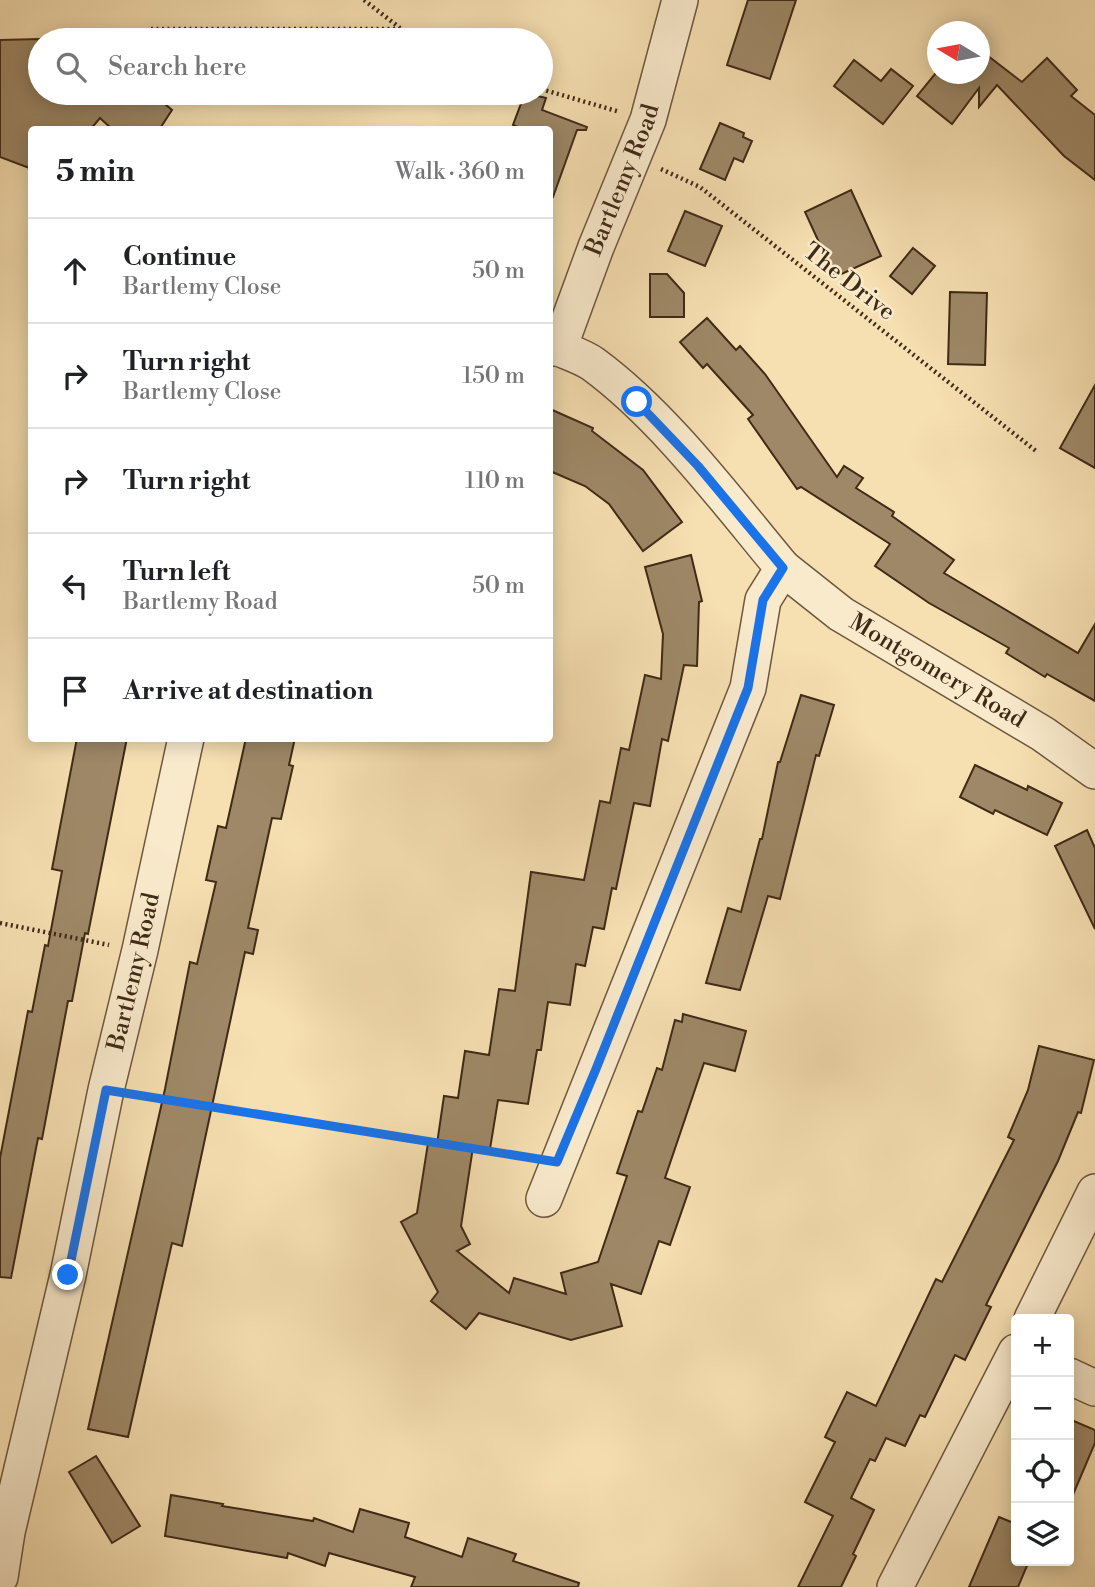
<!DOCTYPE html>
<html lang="en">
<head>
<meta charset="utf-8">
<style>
  :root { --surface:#fff; --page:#f6f6f6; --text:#202124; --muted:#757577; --line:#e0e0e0 }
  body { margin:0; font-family:"Libre Bodoni",serif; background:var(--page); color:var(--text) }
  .controls { position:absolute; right:21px; bottom:21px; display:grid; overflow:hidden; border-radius:7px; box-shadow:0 4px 18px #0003 }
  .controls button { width:63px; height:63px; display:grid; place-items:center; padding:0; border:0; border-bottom:2px solid var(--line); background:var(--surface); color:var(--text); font:35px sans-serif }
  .compass { position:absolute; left:927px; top:21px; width:63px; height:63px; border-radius:50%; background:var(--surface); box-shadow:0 4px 18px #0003; rotate:280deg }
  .stop { position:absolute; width:21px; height:21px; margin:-16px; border:5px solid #1a73e8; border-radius:50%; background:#fff }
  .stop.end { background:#1a73e8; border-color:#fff; box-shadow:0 2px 7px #0008 }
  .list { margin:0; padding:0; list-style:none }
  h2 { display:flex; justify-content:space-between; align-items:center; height:91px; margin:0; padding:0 28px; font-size:30px }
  h2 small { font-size:23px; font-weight:400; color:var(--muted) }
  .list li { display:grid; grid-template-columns:46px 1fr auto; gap:21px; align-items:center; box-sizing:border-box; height:105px; padding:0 28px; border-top:2px solid var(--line) }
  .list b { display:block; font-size:26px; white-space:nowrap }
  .list p { margin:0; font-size:23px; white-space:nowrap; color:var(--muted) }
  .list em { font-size:23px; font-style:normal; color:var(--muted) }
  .icon { flex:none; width:38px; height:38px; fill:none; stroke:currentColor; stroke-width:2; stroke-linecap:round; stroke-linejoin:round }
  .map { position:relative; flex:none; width:1095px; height:1587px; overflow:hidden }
  .search { position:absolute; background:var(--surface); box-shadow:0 4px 18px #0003; left:28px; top:28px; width:525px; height:77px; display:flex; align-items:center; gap:18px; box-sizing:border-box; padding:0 24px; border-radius:38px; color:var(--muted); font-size:26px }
  .panel { position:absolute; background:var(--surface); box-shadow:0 4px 18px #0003; left:28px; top:126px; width:525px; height:616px; border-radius:7px }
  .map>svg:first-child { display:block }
  .building { fill:#9e8867; stroke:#3f2a16; stroke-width:2 }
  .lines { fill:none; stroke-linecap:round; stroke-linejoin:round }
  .minor-casing { stroke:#6d573d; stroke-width:38 }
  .path { stroke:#3f2a16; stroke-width:4.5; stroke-dasharray:2 3.5; stroke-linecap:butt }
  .minor { stroke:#f9eacc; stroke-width:35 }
  .route { stroke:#1a73e8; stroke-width:9 }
  .labels { text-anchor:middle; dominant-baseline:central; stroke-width:5; stroke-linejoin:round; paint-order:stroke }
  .street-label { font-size:24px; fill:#3f2a16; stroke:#f9eacc }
</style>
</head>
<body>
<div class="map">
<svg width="1095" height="1587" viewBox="0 0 1095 1587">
  <rect width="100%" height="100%" fill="#f6dfb1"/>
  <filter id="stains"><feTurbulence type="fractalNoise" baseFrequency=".00286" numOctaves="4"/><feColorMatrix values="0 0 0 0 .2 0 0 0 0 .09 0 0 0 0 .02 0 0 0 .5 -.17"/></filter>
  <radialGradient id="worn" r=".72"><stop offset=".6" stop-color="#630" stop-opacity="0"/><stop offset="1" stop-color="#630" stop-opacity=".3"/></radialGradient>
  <g class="building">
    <polygon points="748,0 796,0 770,79 727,65"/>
    <polygon points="40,39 40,93 152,93 172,110 159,130 113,130 100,118 90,130 32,130 32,169 0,157 0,40"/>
    <polygon points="979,49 1022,82 1047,58 1077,90 1071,96 1095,115 1095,180 1064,156 997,85 979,107 979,88 952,124 917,96 935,74 979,74"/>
    <polygon points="854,60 881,81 891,69 913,86 883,124 834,86"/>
    <polygon points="525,93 546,98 542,110 587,127 586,130 577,130 553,197 550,196 550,130 525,130 513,125"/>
    <polygon points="720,123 744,133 743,137 752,141 743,162 734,158 725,180 700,169"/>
    <polygon points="851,190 881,256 835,277 805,212"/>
    <polygon points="685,211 722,226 705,266 668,251"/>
    <polygon points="913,248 935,266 912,294 890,276"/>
    <polygon points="650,274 667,274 684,293 684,317 650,317"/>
    <polygon points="950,292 987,293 985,365 948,364"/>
    <polygon points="707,318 736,350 740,346 765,374 837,477 844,466 863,478 856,488 894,512 892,516 954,560 944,573 1078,653 1095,624 1095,701 1047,674 1045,677 1006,653 1009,648 929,603 875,566 890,544 801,487 797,489 748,419 753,415 707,364 703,368 680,342"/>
    <polygon points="1095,385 1095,468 1060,448"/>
    <polygon points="550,409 593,428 592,431 643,470 682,522 643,551 609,504 585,486 550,471"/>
    <polygon points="691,555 702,601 699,602 697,666 684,665 668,741 662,739 650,806 634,803 616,889 612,888 604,929 593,927 585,966 576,964 570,1005 548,1002 541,1050 537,1050 528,1104 498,1100 490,1149 473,1147 461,1226 470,1244 457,1251 509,1293 514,1278 566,1294 561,1273 598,1262 627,1176 617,1173 638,1111 642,1112 657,1068 662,1070 675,1020 682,1022 683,1014 746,1031 735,1071 704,1063 665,1178 690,1187 670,1245 659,1241 641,1294 611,1284 622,1326 571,1340 479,1313 466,1329 431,1301 438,1292 401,1222 417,1213 428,1143 437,1144 444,1096 458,1098 465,1051 489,1055 499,989 515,991 531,872 584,880 600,801 610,803 621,748 629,750 645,675 661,679 663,634 645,567"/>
    <polygon points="801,695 834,705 819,756 816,755 780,899 768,896 740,990 706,983 728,908 741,912 760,839 762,839 778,762 780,762"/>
    <polygon points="77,738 127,738 88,934 85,933 72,1001 68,1001 42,1139 38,1138 11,1278 0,1277 0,1158 28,1011 32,1012 45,945 48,946 62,871 52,869"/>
    <polygon points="246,738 295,738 289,765 293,766 281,819 272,818 248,928 258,930 253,954 245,952 182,1246 172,1243 128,1437 88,1429 165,1089 190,962 197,964 216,882 206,880 218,826 226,828"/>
    <polygon points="975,765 1027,790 1028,786 1062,803 1047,835 995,810 993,814 960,797"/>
    <polygon points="1087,830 1095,848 1095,929 1055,846"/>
    <polygon points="1039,1046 1094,1060 1081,1113 1078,1112 1058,1161 986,1305 991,1307 965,1360 955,1355 925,1417 920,1415 905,1446 886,1438 875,1461 870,1459 851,1498 874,1510 853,1554 856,1556 841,1587 798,1587 833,1516 805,1502 835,1442 825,1437 847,1392 876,1406 936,1279 942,1282 1014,1140 1008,1137 1028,1090"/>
    <polygon points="1069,1419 1095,1430 1095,1443 1069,1504"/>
    <polygon points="96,1456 140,1526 112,1543 69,1472"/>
    <polygon points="171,1495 223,1504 222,1506 313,1521 314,1518 353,1532 360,1509 409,1523 405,1537 462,1557 468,1538 516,1554 513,1561 579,1583 578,1587 411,1587 415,1577 329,1553 325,1566 288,1553 287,1558 165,1536"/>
    <polygon points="999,1517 1016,1524 1016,1561 1029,1561 1018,1587 969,1587"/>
  </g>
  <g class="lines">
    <defs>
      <g id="minor">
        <path id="s1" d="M550 348H559L596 247 648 120 680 0"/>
        <path id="s2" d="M783 568 841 614 1043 734 1095 771"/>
        <path d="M544 1199 748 688 763 600 783 568C727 501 664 416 593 364 583 357 570 353 559 348"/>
        <polyline points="1032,1319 1095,1192"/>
        <polyline points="1069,1376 1095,1388"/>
        <path id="s3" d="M0 1577 7 1532 68 1275 106 1090 140 950 186 738"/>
        <polyline points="895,1587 1016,1352"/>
      </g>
    </defs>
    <use href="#minor" class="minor-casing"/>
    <g class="path">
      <polyline points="364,0 400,28"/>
      <polyline points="151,29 401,29 427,40"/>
      <polyline points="541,89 620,112"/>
      <polyline points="661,169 700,187 1036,451"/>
      <polyline points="0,923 109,945"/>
      <polyline points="134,1095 530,1158"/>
    </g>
    <use href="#minor" class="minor"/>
  </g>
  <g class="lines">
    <polyline class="route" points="68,1275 106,1090 557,1162 596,1069 748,688 763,600 783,568 698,466 637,402"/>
  </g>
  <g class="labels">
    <g class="street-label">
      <text stroke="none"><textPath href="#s1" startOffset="189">Bartlemy Road</textPath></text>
      <text transform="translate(849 282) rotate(38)">The Drive</text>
      <text stroke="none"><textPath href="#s2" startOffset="186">Montgomery Road</textPath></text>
      <text stroke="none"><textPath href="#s3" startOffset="620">Bartlemy Road</textPath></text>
    </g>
  </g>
  <rect width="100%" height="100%" filter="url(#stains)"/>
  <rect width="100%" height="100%" fill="url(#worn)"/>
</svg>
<div class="controls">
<button>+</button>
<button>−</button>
<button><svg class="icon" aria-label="locate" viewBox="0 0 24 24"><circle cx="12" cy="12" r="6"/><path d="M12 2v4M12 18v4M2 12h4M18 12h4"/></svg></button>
<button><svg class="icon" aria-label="layers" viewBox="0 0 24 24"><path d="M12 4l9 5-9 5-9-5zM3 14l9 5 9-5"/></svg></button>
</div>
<svg class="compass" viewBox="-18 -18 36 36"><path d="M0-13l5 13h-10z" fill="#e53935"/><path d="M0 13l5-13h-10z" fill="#757577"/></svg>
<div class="stop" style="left:637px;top:402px"></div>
<div class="stop end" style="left:68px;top:1275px"></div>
<div class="search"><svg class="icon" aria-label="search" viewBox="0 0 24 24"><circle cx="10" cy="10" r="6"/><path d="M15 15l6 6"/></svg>Search here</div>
<section class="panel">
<h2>5 min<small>Walk · 360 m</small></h2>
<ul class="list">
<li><svg class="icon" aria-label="ahead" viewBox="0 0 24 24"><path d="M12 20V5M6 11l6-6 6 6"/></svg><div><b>Continue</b><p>Bartlemy Close</p></div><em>50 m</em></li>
<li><svg class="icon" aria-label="right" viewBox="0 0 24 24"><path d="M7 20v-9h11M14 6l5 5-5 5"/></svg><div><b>Turn right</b><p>Bartlemy Close</p></div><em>150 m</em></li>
<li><svg class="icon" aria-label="right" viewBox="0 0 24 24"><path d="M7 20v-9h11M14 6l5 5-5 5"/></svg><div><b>Turn right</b></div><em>110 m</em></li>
<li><svg class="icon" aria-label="left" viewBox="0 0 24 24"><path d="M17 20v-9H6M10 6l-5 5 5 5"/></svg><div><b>Turn left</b><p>Bartlemy Road</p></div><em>50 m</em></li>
<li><svg class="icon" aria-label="arrive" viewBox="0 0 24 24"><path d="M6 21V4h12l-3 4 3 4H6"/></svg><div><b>Arrive at destination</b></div></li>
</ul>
</section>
</div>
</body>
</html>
